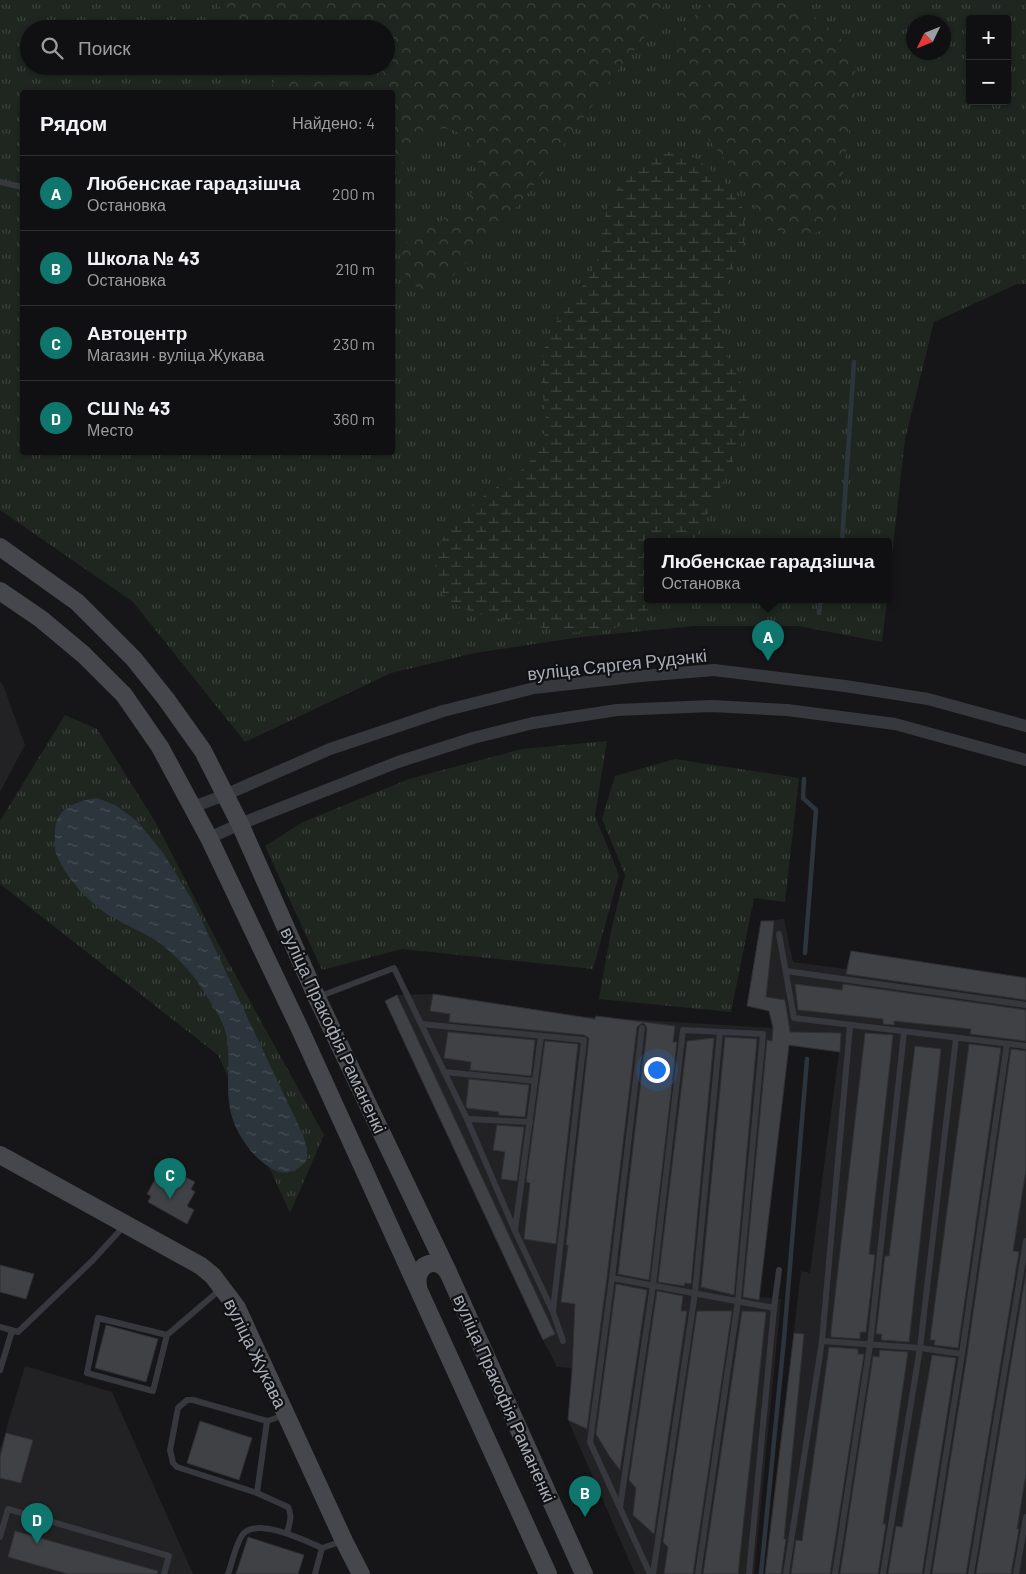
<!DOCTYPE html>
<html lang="ru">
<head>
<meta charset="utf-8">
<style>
  :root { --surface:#101012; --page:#1e1e20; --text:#f1f3f6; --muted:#9c9d9f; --line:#303032; --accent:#0f766e }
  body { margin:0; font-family:Barlow,sans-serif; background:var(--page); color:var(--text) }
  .controls { position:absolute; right:15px; top:15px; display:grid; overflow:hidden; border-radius:5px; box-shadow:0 1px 4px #0004 }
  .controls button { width:45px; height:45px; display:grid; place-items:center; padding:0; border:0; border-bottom:1px solid var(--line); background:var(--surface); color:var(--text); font:25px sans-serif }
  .compass { position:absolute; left:906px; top:15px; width:45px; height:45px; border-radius:50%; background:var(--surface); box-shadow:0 1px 4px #0004; rotate:227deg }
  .you { position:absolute; left:656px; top:1069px; width:18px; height:18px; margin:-12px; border:4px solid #fff; border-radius:50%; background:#1a73e8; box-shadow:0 0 0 8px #1a73e833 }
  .badge { display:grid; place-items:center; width:32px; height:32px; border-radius:50%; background:var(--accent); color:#fff; font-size:16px; font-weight:700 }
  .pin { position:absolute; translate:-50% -41px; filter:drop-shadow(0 1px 2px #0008) }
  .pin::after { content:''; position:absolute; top:26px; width:18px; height:15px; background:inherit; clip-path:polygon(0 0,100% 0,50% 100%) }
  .popup { position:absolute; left:644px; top:538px; width:248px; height:65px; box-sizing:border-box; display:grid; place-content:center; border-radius:5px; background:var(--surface); filter:drop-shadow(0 1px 4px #0005); font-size:16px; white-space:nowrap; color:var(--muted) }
  .popup b { font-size:19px; color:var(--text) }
  .popup::after { content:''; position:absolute; left:50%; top:100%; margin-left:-10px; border:10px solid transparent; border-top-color:var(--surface) }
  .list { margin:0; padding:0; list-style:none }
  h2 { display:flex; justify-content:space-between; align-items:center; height:65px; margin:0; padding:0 20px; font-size:21px }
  h2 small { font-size:16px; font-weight:400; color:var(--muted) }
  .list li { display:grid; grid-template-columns:32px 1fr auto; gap:15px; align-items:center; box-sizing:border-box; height:75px; padding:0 20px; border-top:1px solid var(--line) }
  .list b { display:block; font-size:19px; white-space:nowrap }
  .list p { margin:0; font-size:16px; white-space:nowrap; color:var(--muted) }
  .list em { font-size:16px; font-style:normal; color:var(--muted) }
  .icon { flex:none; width:28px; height:28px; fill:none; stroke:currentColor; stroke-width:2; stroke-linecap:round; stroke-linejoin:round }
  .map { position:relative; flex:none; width:1026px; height:1574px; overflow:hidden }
  .search { position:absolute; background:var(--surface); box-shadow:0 1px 4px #0004; left:20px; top:20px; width:375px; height:55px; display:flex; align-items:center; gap:12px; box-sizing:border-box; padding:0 18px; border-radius:28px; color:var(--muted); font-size:19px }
  .panel { position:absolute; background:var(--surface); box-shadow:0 1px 4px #0004; left:20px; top:90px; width:375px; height:365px; border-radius:5px }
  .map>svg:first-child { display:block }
  .built { fill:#222225 }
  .grass { fill:url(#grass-tufts); fill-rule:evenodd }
  .forest { fill:url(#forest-crowns) }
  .wetland { fill:url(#wetland-marsh) }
  .water { fill:url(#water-ripples) }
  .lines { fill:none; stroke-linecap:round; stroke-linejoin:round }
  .stream { stroke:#2c353c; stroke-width:4.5 }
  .building { fill:#404145; stroke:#303034 }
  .lane { stroke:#37383d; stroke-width:6 }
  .street { stroke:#37383d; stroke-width:12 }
  .secondary { stroke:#45474d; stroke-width:18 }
  .labels { text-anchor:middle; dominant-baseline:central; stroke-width:4.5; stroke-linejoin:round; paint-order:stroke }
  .street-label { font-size:18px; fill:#a8adb8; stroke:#111113 }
</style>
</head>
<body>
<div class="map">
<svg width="1026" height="1574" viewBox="0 0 1026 1574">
  <defs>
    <pattern id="grass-tufts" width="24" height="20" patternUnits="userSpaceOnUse" patternTransform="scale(1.25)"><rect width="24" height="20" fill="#1e261f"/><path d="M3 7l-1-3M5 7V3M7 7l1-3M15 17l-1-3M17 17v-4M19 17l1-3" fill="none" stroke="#3c433d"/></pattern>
    <pattern id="forest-crowns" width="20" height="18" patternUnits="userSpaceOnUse" patternTransform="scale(1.25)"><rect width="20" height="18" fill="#1e261f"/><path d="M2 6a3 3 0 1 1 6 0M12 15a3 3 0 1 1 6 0" fill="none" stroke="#3c433d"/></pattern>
    <pattern id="wetland-marsh" width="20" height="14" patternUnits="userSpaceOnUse" patternTransform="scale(1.25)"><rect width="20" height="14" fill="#1e261f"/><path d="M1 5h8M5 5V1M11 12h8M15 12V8" fill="none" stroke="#3c433d"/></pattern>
    <pattern id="water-ripples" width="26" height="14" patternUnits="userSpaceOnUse" patternTransform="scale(1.25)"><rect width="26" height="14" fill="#2c353c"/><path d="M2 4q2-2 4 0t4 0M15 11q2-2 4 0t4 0" fill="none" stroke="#485056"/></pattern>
  </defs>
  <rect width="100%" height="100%" fill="#161618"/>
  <g class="built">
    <polygon points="0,682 3,685 25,745 0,792"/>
    <polygon points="784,919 793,962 846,969 851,951 1026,978 1026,1574 765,1574 801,1271 810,1273 839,1052 789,1046 759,1297 781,1299 754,1574 635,1574 568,1420 572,1368 557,1367 543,1340 385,1001 397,995 433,994 576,1016 773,1028 769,1011 747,1006 761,921"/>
    <polygon points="25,1366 112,1392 193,1574 0,1574 0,1450"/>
  </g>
  <g class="grass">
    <path d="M0 0H1026V284H1017L934 322 905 439 888 591V542H648V600H887L882 642 798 626H694L581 637 475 653 391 673 245 742 133 602 0 510ZM970 19H1007V101H970ZM914 22H944V52H914ZM29 29H386V66H29ZM22 92H392V452H22Z"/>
    <polygon points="65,715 97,729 156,823 220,947 324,1135 290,1213 218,1055 0,884 0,821"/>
    <polygon points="607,741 595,816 619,875 593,969 402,949 322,970 265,846 303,822 409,779 522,749"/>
    <polygon points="675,759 799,778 785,902 754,898 731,1012 599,999 612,926 625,875 602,819 615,776"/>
  </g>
  <g class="forest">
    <path d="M216 0H665C664 19 631 53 619 69 565 141 514 222 446 282 439 286 432 290 424 289 406 287 397 261 405 247 415 229 437 225 452 215 459 210 464 202 470 195 474 190 478 184 479 179 484 156 461 121 436 130 420 135 402 164 393 177L392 92H270V90L279 72V66H386V29H231Z"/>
    <path d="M714 0C736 0 759 0 780 0 799 2 838 32 848 48 855 60 856 73 856 86L839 200 833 220 823 230 808 236H792L778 230 766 221 753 204 745 184 694 122 683 105 676 82 675 59 678 39 687 22Z"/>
  </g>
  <path class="wetland" d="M677 151 697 159 723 180 742 207 746 231 742 252 728 279 720 310 722 344 745 392 749 417 741 444 694 542H648V600H659C627 633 588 638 544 628 522 624 470 615 453 603 445 597 438 589 436 578 430 542 458 514 485 495 507 480 534 467 543 440 552 414 536 385 542 358 545 339 558 318 569 302 575 295 581 288 586 281 591 273 598 261 600 253 602 242 601 232 604 221 606 214 608 206 611 199 616 187 642 160 654 154 660 152 670 152 677 151Z"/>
  <path class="water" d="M97 798 115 805 137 821 163 853 191 898 303 1135 307 1148 306 1162C295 1172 284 1177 269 1167 249 1154 231 1127 229 1102 226 1079 231 1057 226 1034 222 1017 210 1002 201 987 193 973 171 951 157 941 141 931 123 924 107 914 87 900 62 874 55 850 54 845 55 837 55 832 55 807 78 801 97 798Z"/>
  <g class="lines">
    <g class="stream">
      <polyline points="842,542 854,362"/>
      <polyline points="819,613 821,600"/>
      <polyline points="804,779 803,798 816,810 805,953"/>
      <polyline points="761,1574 784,1339 807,1059"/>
    </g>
  </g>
  <g class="building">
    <polygon points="761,921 774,921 766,997 785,1000 790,1032 841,1033 840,1052 789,1045 759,1300 743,1297 767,1040 772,1041 773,1028 769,1011 747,1006"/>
    <polygon points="851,951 1026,978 1026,1000 846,974"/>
    <polygon points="795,984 842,990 843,984 1026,1010 1026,1041 970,1034 971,1029 894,1021 894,1025 883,1024 883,1019 798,1010"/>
    <polygon points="433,994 595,1019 596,1016 675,1026 673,1042 677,1042 649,1280 618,1274 647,1029 645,1024 642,1023 637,1027 607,1277 587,1429 568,1420 572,1371 575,1304 561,1302 568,1245 566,1245 589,1038 584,1035 449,1022 450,1014 430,1011"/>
    <polygon points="397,995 555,1334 543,1340 385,1001"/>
    <polygon points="448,1032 535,1040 531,1076 470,1070 471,1062 444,1058"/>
    <polygon points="865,1033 893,1035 869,1254 875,1255 866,1332 860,1332 860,1339 831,1337 831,1331"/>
    <polygon points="725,1037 757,1039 734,1295 701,1287"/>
    <polygon points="714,1038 691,1284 685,1283 684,1286 658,1282 687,1041"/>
    <polygon points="545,1041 578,1044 556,1244 524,1239 530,1183 526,1182"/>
    <polygon points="969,1044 1001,1048 958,1348 934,1345 935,1340 930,1340"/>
    <polygon points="915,1046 941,1049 909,1342 881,1340 882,1334 876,1334 885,1256 889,1256"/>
    <polygon points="1011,1049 1026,1051 1026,1170 1013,1251 1019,1252 966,1574 932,1574 967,1355"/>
    <polygon points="469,1079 529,1085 525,1117 498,1115 499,1112 467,1108 466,1106"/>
    <polygon points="497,1125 524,1127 517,1181 501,1179 505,1152 493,1150"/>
    <polygon points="159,1172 174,1180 177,1173 195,1182 191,1189 195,1192 187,1206 194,1210 187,1224 148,1202 151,1196 147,1194"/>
    <polygon points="0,1265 34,1274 26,1299 0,1292"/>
    <polygon points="1026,1272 1026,1474 1017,1529 1019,1529 1011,1574 976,1574"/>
    <polygon points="616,1284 647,1290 620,1470 610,1457 596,1434"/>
    <polygon points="657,1291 683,1296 681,1311 687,1311 654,1534 633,1515 636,1488 629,1480"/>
    <polygon points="697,1311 732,1311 693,1574 664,1574 668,1547 663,1542"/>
    <polygon points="742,1311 766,1312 738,1574 703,1574"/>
    <polygon points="106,1325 158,1339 146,1382 95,1368"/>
    <polygon points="794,1333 804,1334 784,1539 786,1539 781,1574 765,1574"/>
    <polygon points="829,1347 858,1349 858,1354 864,1354 830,1574 791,1574 796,1540 802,1541"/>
    <polygon points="880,1350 908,1352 883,1524 886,1524 878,1574 840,1574 873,1356 879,1357"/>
    <polygon points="932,1355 956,1358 922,1574 888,1574 896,1526 902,1527"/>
    <polygon points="200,1421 252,1438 239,1480 187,1463"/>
    <polygon points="6,1433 33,1440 21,1483 0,1478 0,1457"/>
    <polygon points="15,1531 158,1571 157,1574 68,1574 8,1557"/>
    <polygon points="248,1537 304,1555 298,1574 236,1574"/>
  </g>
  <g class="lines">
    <g class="lane">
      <polyline points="0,182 22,187"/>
      <polyline points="779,934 794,1018 1026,1046"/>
      <polyline points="786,971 1026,1005"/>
      <polyline points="318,997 394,968 467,1119 515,1231 553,1312 563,1341"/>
      <polyline points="421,1024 584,1040 553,1310"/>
      <polyline points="642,1028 612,1278 590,1442 650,1574"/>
      <polyline points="444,1072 535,1081"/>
      <polyline points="467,1119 530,1122"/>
      <polyline points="515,1230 541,1036"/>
      <polyline points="612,1278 774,1308 749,1574"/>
      <polyline points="774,1308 779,1270"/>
      <polyline points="0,1327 18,1332 92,1261 124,1226"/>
      <polyline points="167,1335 153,1391 87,1373 98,1318 167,1335 222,1288"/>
      <polyline points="822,1341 920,1348 962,1354"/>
      <polyline points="0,1370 12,1331"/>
      <polyline points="267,1421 257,1493 177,1467 173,1463 170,1450 178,1408 187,1400 193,1400 267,1421 285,1415"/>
      <path d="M257 1493 288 1507C293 1515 289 1525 287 1533"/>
      <polyline points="620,1507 653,1285 683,1030 763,1034 738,1301 698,1574"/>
      <polyline points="0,1537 8,1509 169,1556 164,1574"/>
      <path d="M228 1574C232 1563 236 1543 243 1534 257 1517 306 1541 322 1548L343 1541"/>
      <polyline points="315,1574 322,1548"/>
      <polyline points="653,1574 695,1293 720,1032"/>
      <polyline points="786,1574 822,1341 850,1026"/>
      <polyline points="835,1574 870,1345 904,1032"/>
      <polyline points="883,1574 920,1348 956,1038"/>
      <polyline points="927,1574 962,1354 1007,1044"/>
      <polyline points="971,1574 1026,1241"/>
      <polyline points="1016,1574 1026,1517"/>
    </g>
    <g class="street">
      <polyline points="193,807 225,795 330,749 443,711 534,688 641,676 714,670 845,686 928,699 1026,726"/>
      <polyline points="209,838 240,824 398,762 473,738 533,723 617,710 711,706 787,710 895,724 1026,760"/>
    </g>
    <g class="secondary">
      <polyline points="0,547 77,602 134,659 166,699 203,751 240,824 317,998 448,1272 584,1574"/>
      <polyline points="0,591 41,619 84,655 124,695 160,747 209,838 299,1027 548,1574"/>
      <polyline points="0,1155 201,1266 213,1276 237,1308 344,1541 361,1574"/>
      <path d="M418 1286C414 1266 435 1254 448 1272"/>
    </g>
  </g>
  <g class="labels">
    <g class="street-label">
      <text transform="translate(617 664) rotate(-6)">вуліца Сяргея Рудэнкі</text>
      <text transform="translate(334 1030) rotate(65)">вуліца Пракофія Раманенкі</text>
      <text transform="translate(256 1353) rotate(64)">вуліца Жукава</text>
      <text transform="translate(505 1398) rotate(66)">вуліца Пракофія Раманенкі</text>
    </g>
  </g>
</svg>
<div class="controls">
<button>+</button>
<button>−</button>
</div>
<svg class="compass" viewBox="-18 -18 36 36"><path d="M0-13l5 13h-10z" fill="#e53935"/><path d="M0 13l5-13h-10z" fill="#9c9d9f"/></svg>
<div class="you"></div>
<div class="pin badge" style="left:768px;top:661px">A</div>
<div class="popup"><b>Любенскае гарадзішча</b>Остановка</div>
<div class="pin badge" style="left:585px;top:1517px">B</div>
<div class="pin badge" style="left:170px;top:1199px">C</div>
<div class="pin badge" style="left:37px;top:1544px">D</div>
<div class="search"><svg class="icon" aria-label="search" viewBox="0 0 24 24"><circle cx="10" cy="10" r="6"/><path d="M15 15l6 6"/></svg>Поиск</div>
<section class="panel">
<h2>Рядом<small>Найдено: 4</small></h2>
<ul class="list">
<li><span class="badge">A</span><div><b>Любенскае гарадзішча</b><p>Остановка</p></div><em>200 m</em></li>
<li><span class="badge">B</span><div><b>Школа № 43</b><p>Остановка</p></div><em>210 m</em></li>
<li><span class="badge">C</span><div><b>Автоцентр</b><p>Магазин · вуліца Жукава</p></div><em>230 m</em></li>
<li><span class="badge">D</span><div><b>СШ № 43</b><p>Место</p></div><em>360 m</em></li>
</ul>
</section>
</div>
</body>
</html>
